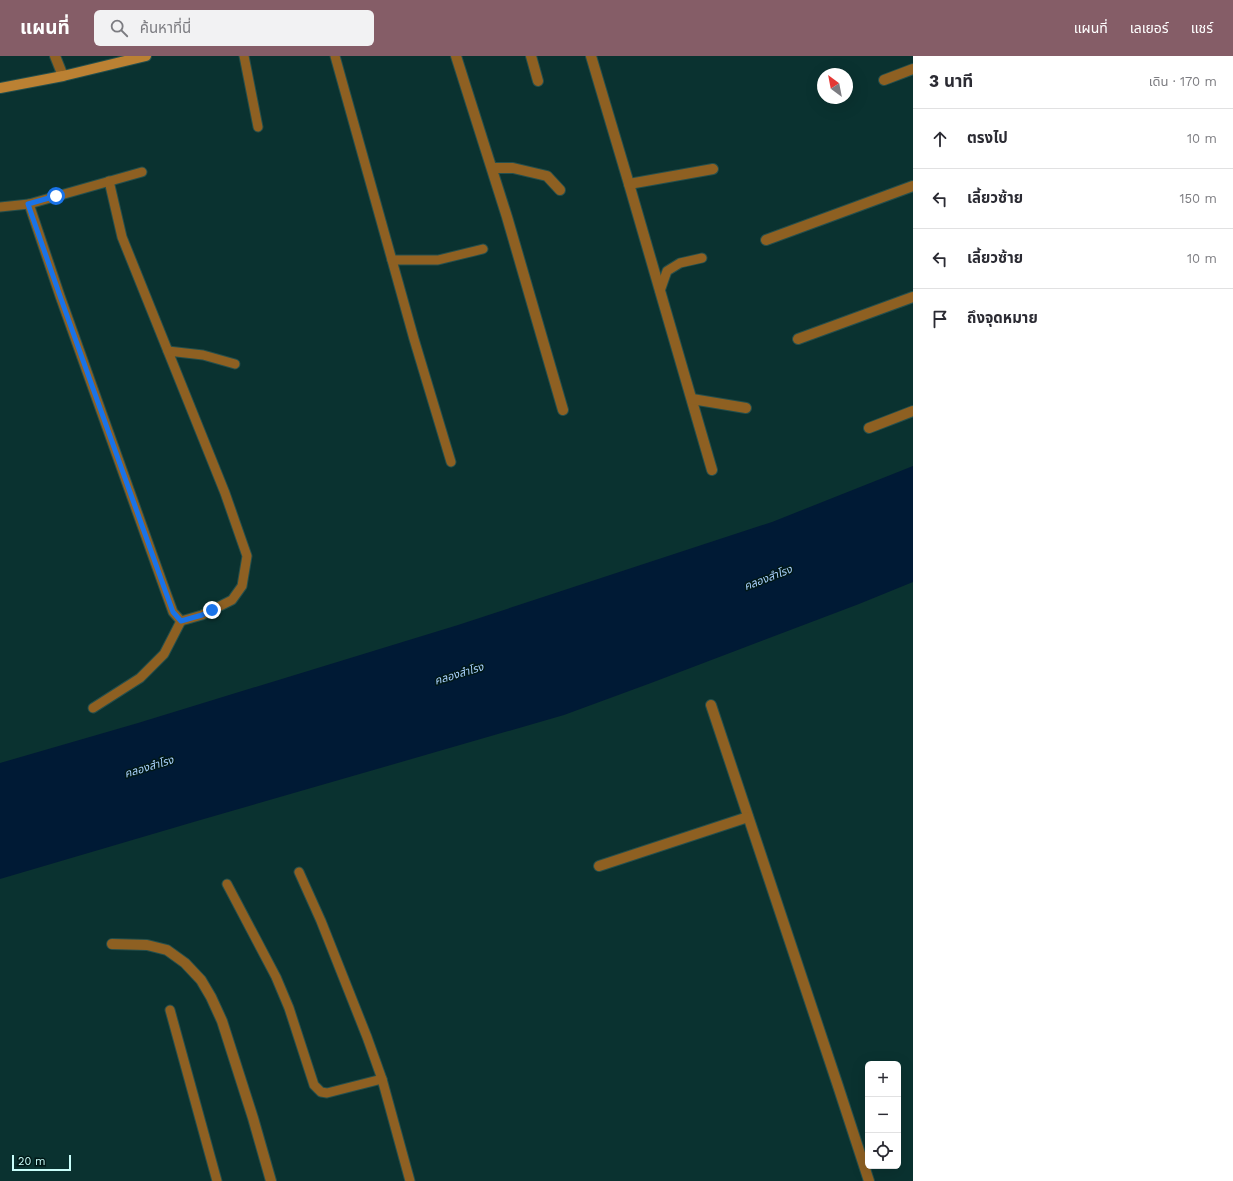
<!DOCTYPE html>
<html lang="th">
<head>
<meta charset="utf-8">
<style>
  :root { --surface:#fff; --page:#f2f2f3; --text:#2b2b33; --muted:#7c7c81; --line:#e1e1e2; --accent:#855d67 }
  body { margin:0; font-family:"Work Sans","Noto Sans Thai",sans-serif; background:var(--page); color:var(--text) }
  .controls { position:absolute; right:12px; bottom:12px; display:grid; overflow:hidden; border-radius:6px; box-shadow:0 4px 16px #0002 }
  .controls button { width:36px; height:36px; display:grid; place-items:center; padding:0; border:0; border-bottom:1px solid var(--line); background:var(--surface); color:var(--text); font:20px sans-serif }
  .compass { position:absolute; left:817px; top:12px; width:36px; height:36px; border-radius:50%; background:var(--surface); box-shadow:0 4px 16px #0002; rotate:328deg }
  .scale { position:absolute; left:12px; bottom:10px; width:59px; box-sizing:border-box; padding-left:4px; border:2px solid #cafefa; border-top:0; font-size:11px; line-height:14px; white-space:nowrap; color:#cafefa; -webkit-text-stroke:3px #001817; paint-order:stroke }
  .stop { position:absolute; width:12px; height:12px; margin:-9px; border:3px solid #1a73e8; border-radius:50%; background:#fff }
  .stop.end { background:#1a73e8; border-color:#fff; box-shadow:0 1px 4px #0008 }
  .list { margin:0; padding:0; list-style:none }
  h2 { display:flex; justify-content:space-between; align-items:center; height:52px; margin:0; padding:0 16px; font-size:17px }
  h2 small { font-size:13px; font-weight:400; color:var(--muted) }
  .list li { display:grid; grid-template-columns:26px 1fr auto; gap:12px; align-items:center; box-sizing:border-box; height:60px; padding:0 16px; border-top:1px solid var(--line) }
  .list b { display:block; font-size:15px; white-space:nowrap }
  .list em { font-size:13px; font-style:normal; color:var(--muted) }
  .icon { flex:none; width:22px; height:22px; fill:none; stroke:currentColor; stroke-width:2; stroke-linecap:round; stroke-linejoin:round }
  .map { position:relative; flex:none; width:913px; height:1125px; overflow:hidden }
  header { display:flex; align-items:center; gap:24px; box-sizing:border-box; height:56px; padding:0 20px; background:var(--accent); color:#fff }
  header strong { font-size:19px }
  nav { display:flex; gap:22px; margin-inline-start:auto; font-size:14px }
  .search { width:280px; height:36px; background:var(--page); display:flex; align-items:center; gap:10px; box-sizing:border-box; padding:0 14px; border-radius:6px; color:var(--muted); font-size:15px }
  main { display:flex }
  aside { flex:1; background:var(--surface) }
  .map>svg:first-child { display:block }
  .water { fill:#001a35 }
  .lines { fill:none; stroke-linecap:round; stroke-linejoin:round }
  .lane-casing { stroke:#254f4c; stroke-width:11 }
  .street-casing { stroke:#254f4c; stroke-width:12 }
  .secondary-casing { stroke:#254f4c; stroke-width:12 }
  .lane { stroke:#8e6022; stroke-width:9 }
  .street { stroke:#8e6022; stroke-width:10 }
  .secondary { stroke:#bb8133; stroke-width:10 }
  .route { stroke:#1a73e8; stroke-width:5 }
  .labels { text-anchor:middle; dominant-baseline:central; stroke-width:3; stroke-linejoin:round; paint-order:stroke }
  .water-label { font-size:11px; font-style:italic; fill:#aad2fd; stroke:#001817 }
</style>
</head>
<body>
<header>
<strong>แผนที่</strong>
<div class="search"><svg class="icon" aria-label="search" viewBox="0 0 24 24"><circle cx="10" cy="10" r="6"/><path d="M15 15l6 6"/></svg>ค้นหาที่นี่</div>
<nav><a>แผนที่</a><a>เลเยอร์</a><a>แชร์</a></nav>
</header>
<main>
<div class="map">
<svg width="913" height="1125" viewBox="0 0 913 1125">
  <rect width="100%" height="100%" fill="#0a3230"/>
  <polygon class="water" points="913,410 913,526 859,548 651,627 564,659 197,765 0,823 0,707 138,667 458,569 772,466"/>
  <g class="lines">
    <defs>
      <g id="lane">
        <polyline points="244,0 258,71"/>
        <polyline points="335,0 414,283 451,406"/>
        <polyline points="29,148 60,240 165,534 173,556 181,565 202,559 232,544 242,530 247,500 225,437 122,181 109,125"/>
        <polyline points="0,151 29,148 142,116"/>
        <polyline points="392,204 438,204 483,193"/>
        <polyline points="660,235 667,215 680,207 702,202"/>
        <polyline points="168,295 203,299 235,308"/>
        <polyline points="93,652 140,622 164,598 181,565"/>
        <polyline points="299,816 321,865 367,981 382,1023 410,1125"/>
        <polyline points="227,828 276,921 289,952 314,1029 321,1036 327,1037 382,1023"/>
        <polyline points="170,954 217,1125"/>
      </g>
      <g id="street">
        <polyline points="55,0 63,20"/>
        <polyline points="456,0 507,161 563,354"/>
        <polyline points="531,0 538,25"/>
        <polyline points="591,0 629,128 712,414"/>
        <polyline points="884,24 913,13"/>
        <polyline points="492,112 513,112 547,120 560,134"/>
        <polyline points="629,128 713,113"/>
        <polyline points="766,184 913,130"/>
        <polyline points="798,283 913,241"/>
        <polyline points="692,343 746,352"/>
        <polyline points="869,372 913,355"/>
        <polyline points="711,649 838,1030 869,1125"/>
        <polyline points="599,810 748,761"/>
        <polyline points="112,888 147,889 167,894 185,907 201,924 211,941 222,965 253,1062 271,1125"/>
      </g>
      <polyline id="secondary" points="0,32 63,20 146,0"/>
    </defs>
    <use href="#lane" class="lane-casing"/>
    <use href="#street" class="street-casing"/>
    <use href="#secondary" class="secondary-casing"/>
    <use href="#lane" class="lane"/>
    <use href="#street" class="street"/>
    <use href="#secondary" class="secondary"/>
  </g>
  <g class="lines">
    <polyline class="route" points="56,140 28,148 60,240 165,534 173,556 181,565 202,559 212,554"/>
  </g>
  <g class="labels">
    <g class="water-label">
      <text transform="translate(768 522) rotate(-21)">คลองสำโรง</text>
      <text transform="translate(459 618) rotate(-17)">คลองสำโรง</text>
      <text transform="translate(149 711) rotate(-17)">คลองสำโรง</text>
    </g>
  </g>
</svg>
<div class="controls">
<button>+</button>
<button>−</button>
<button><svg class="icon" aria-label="locate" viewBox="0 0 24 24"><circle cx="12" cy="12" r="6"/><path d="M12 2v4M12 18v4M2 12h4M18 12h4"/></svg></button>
</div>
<svg class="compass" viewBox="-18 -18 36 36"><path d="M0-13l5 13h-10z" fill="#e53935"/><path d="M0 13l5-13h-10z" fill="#7c7c81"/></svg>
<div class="scale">20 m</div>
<div class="stop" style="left:56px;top:140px"></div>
<div class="stop end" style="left:212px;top:554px"></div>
</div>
<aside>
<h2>3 นาที<small>เดิน · 170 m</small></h2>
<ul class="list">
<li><svg class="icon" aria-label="ahead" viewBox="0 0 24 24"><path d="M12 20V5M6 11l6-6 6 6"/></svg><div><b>ตรงไป</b></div><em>10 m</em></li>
<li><svg class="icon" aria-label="left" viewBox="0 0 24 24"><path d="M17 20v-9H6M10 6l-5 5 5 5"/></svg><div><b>เลี้ยวซ้าย</b></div><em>150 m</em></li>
<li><svg class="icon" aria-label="left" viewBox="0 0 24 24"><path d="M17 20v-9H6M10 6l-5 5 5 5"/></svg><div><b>เลี้ยวซ้าย</b></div><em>10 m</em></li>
<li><svg class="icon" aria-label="arrive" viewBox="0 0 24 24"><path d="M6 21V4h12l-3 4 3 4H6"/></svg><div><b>ถึงจุดหมาย</b></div></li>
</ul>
</aside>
</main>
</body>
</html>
